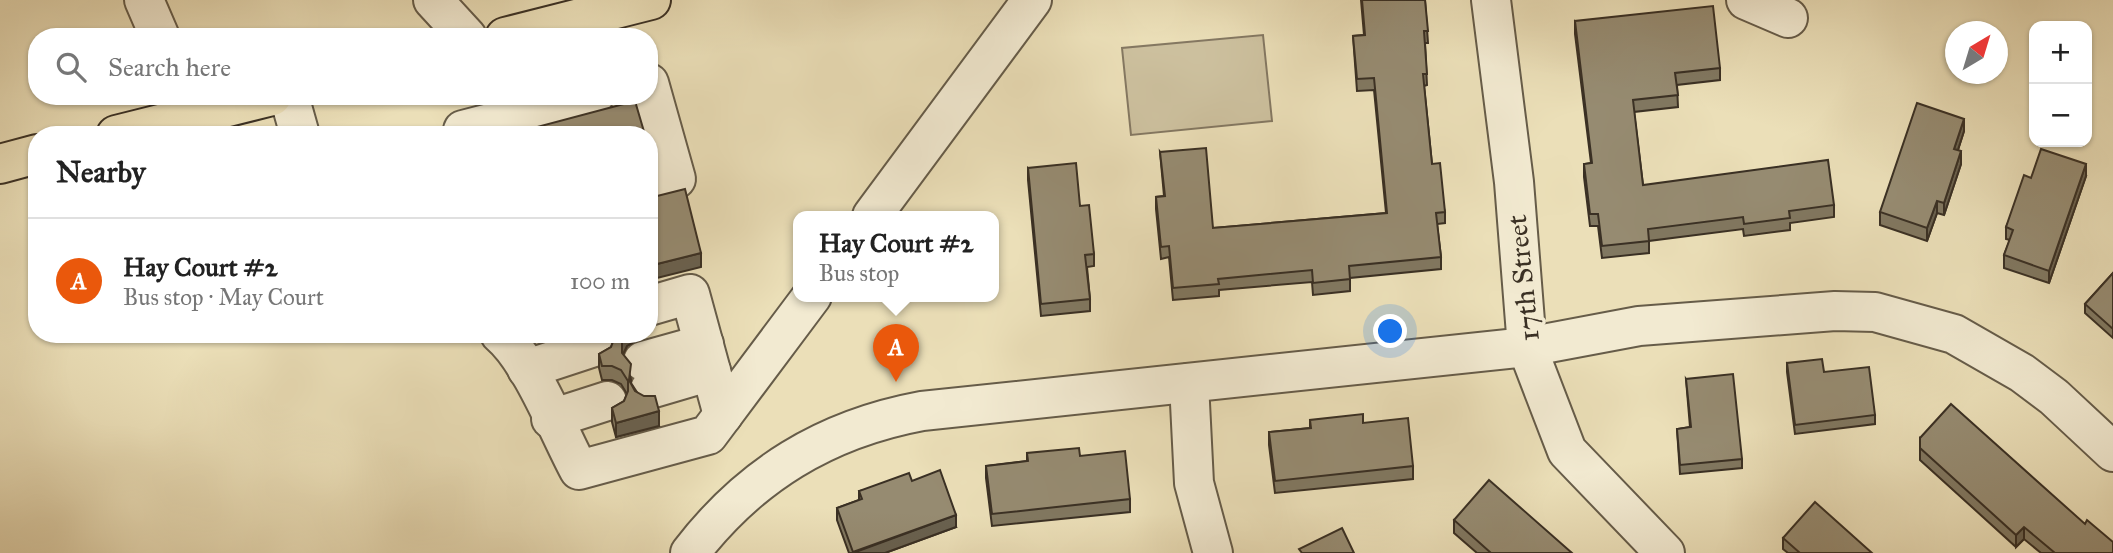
<!DOCTYPE html>
<html lang="en">
<head>
<meta charset="utf-8">
<style>
  :root { --surface:#fff; --page:#f6f6f6; --text:#222; --muted:#767676; --line:#e0e0e0; --accent:#ea580c }
  body { margin:0; font-family:"IM FELL Great Primer",serif; background:var(--page); color:var(--text) }
  .controls { position:absolute; right:21px; top:21px; display:grid; overflow:hidden; border-radius:14px; box-shadow:0 2px 5px #0004 }
  .controls button { width:63px; height:63px; display:grid; place-items:center; padding:0; border:0; border-bottom:2px solid var(--line); background:var(--surface); color:var(--text); font:35px sans-serif }
  .compass { position:absolute; left:1945px; top:21px; width:63px; height:63px; border-radius:50%; background:var(--surface); box-shadow:0 2px 5px #0004; rotate:38deg }
  .you { position:absolute; left:1391px; top:332px; width:24px; height:24px; margin:-18px; border:5px solid #fff; border-radius:50%; background:#1a73e8; box-shadow:0 0 0 10px #1a73e833 }
  .badge { display:grid; place-items:center; width:46px; height:46px; border-radius:50%; background:var(--accent); color:#fff; font-size:23px; font-weight:700 }
  .pin { position:absolute; translate:-50% -58px; filter:drop-shadow(0 2px 4px #0008) }
  .pin::after { content:''; position:absolute; top:37px; width:24px; height:21px; background:inherit; clip-path:polygon(0 0,100% 0,50% 100%) }
  .popup { position:absolute; left:793px; top:211px; width:206px; height:91px; box-sizing:border-box; display:grid; place-content:center; border-radius:14px; background:var(--surface); filter:drop-shadow(0 2px 5px #0005); font-size:23px; white-space:nowrap; color:var(--muted) }
  .popup b { font-size:26px; color:var(--text) }
  .popup::after { content:''; position:absolute; left:50%; top:100%; margin-left:-14px; border:14px solid transparent; border-top-color:var(--surface) }
  .list { margin:0; padding:0; list-style:none }
  h2 { display:flex; justify-content:space-between; align-items:center; height:91px; margin:0; padding:0 28px; font-size:30px }
  h2 small { font-size:23px; font-weight:400; color:var(--muted) }
  .list li { display:grid; grid-template-columns:46px 1fr auto; gap:21px; align-items:center; box-sizing:border-box; height:126px; padding:0 28px; border-top:2px solid var(--line) }
  .list b { display:block; font-size:26px; white-space:nowrap }
  .list p { margin:0; font-size:23px; white-space:nowrap; color:var(--muted) }
  .list em { font-size:23px; font-style:normal; color:var(--muted) }
  .icon { flex:none; width:38px; height:38px; fill:none; stroke:currentColor; stroke-width:2; stroke-linecap:round; stroke-linejoin:round }
  .map { position:relative; flex:none; width:2113px; height:553px; overflow:hidden }
  .search { position:absolute; background:var(--surface); box-shadow:0 2px 5px #0004; left:28px; top:28px; width:630px; height:77px; display:flex; align-items:center; gap:18px; box-sizing:border-box; padding:0 24px; border-radius:28px; color:var(--muted); font-size:26px }
  .panel { position:absolute; background:var(--surface); box-shadow:0 2px 5px #0004; left:28px; top:126px; width:630px; height:217px; border-radius:28px }
  .map>svg:first-child { display:block }
  .green { fill:#cdc19f; stroke:#847862; stroke-width:2 }
  .lines { fill:none; stroke-linecap:round; stroke-linejoin:round }
  .minor-casing { stroke:#665c49; stroke-width:42 }
  .major-casing { stroke:#3a3024; stroke-width:42 }
  .minor { stroke:#f2ead1; stroke-width:38 }
  .major { stroke:#ebdfb8; stroke-width:38 }
  .wall { fill:#817861; stroke:#3a3024; stroke-width:2 }
  .shaded-wall { fill:#69614f; stroke:#3a3024; stroke-width:2 }
  .building { fill:#968b71; stroke:#3a3024; stroke-width:2 }
  .labels { text-anchor:middle; dominant-baseline:central; stroke-width:7; stroke-linejoin:round; paint-order:stroke }
  .street-label { font-size:28px; fill:#3a3024; stroke:#f2ead1 }
</style>
</head>
<body>
<div class="map">
<svg width="2113" height="553" viewBox="0 0 2113 553">
  <rect width="100%" height="100%" fill="#ebdfb8"/>
  <filter id="stains"><feTurbulence type="fractalNoise" baseFrequency=".00286" numOctaves="4"/><feColorMatrix values="0 0 0 0 .2 0 0 0 0 .09 0 0 0 0 .02 0 0 0 .5 -.17"/></filter>
  <radialGradient id="worn" r=".72"><stop offset=".6" stop-color="#630" stop-opacity="0"/><stop offset="1" stop-color="#630" stop-opacity=".3"/></radialGradient>
  <polygon class="green" points="1263,35 1272,121 1131,135 1122,48"/>
  <g class="lines">
    <defs>
      <g id="minor">
        <polyline points="144,0 160,37"/>
        <polyline points="433,0 467,37"/>
        <polyline points="1491,0 1514,182 1527,347 1567,451 1665,553"/>
        <polyline points="1746,0 1788,18"/>
        <polyline points="649,83 676,179 649,185"/>
        <polyline points="289,96 300,135"/>
        <polyline points="464,135 463,130 594,96"/>
        <polyline points="872,216 1032,0"/>
        <polyline points="649,306 690,294 723,415"/>
        <path d="M500 334C531 360 559 433 579 470L708 435 812 296"/>
        <polyline points="643,361 704,344"/>
        <polyline points="527,369 594,347"/>
        <polyline points="1189,383 1194,483 1213,553"/>
        <polyline points="650,389 711,371"/>
        <polyline points="551,419 607,401"/>
        <path d="M690 553C750 475 825 429 922 411L1527 347 1639 326 1835 311 1875 312 1954 334 2022 373 2054 397 2113 452"/>
      </g>
      <g id="major">
        <polyline points="505,37 651,0"/>
        <polyline points="116,135 272,96"/>
        <polyline points="0,164 37,154"/>
      </g>
    </defs>
    <use href="#minor" class="minor-casing"/>
    <use href="#major" class="major-casing"/>
    <use href="#minor" class="minor"/>
    <use href="#major" class="major"/>
  </g>
  <g class="wall">
    <polygon points="1361,0 1425,0 1428,43 1425,43 1427,85 1424,86 1432,164 1445,212 1445,223 1437,224 1441,257 1441,269 1350,278 1350,291 1313,295 1312,282 1219,290 1219,296 1173,300 1169,257 1161,259 1156,209 1156,197 1164,196 1160,152 1213,228 1386,213 1374,90 1357,91 1353,36 1364,35"/>
    <polygon points="1575,21 1720,68 1720,80 1677,85 1678,107 1634,112 1643,185 1834,205 1834,217 1790,223 1790,230 1744,236 1743,229 1649,241 1649,253 1602,258 1598,226 1590,226 1584,177 1584,164 1591,163 1575,34"/>
    <polygon points="1964,131 1958,150 1961,164 1944,215 1937,213 1927,241 1880,225 1880,212"/>
    <polygon points="1028,168 1080,206 1094,254 1094,266 1087,267 1090,299 1090,311 1041,316 1028,180"/>
    <polygon points="2086,176 2049,283 2004,268 2004,255 2010,240 2006,239 2006,227 2031,178"/>
    <polygon points="2113,273 2113,338 2085,313 2085,304"/>
    <polygon points="611,334 637,334 637,340 627,346 623,354 631,379 631,383 659,426 616,437 612,422 612,408 624,401 627,394 621,384 612,380 602,380 599,368 599,354 611,347 614,339"/>
    <polygon points="1787,363 1824,372 1875,415 1875,424 1795,434 1787,372"/>
    <polygon points="1686,379 1742,459 1742,468 1680,474 1677,429 1690,427"/>
    <polygon points="1310,420 1363,423 1413,466 1413,479 1275,493 1269,445 1269,432 1310,428"/>
    <polygon points="1920,438 2085,524 2113,553 2041,553 2024,539 2016,547 1920,460"/>
    <polygon points="1027,453 1080,456 1130,499 1130,512 992,526 986,478 986,466 1027,461"/>
    <polygon points="912,481 956,527 885,553 849,553 837,520 837,508 859,500 859,491"/>
    <polygon points="1454,520 1572,553 1477,553 1454,533"/>
    <polygon points="1783,538 1872,553 1788,553 1783,549"/>
  </g>
  <g class="shaded-wall">
    <polygon points="1964,119 1964,131 1954,162 1954,149"/>
    <polygon points="1961,151 1961,164 1944,215 1944,203"/>
    <polygon points="2086,164 2086,176 2049,283 2049,271"/>
    <polygon points="1937,201 1937,213 1927,241 1927,228"/>
    <polygon points="701,253 701,267 649,280 649,266"/>
    <polygon points="626,334 637,334 637,340 627,346 622,356 622,342"/>
    <polygon points="659,411 659,426 616,437 616,423"/>
    <polygon points="956,515 956,527 885,553 853,553"/>
    <polygon points="2024,527 2024,539 2016,547 2016,535"/>
  </g>
  <g class="building">
    <polygon points="1362,0 1425,0 1428,31 1424,31 1427,74 1423,74 1432,164 1440,163 1445,212 1436,213 1441,257 1349,266 1350,279 1313,283 1312,270 1218,279 1219,284 1173,288 1169,246 1161,247 1156,197 1165,196 1160,152 1206,148 1213,228 1387,213 1374,78 1357,79 1353,36 1365,35"/>
    <polygon points="1713,6 1720,68 1675,73 1678,95 1633,100 1643,185 1828,160 1834,205 1789,211 1790,218 1744,224 1743,217 1648,229 1649,241 1602,246 1598,214 1590,214 1584,164 1592,163 1575,21"/>
    <polygon points="635,101 645,135 507,135"/>
    <polygon points="1917,103 1964,119 1954,149 1961,151 1944,203 1937,201 1927,228 1880,212"/>
    <polygon points="2041,149 2086,164 2049,271 2004,255 2013,230 2006,227 2024,175 2031,178"/>
    <polygon points="1076,163 1080,206 1089,205 1094,254 1085,255 1090,299 1041,304 1028,168"/>
    <polygon points="685,189 701,253 649,266 649,198"/>
    <polygon points="2113,273 2113,329 2085,304"/>
    <polygon points="615,334 626,334 622,342 622,353 631,364 629,380 635,391 644,396 655,396 659,411 616,423 612,408 624,401 628,391 628,381 621,370 612,366 602,366 599,354 611,347 615,336"/>
    <polygon points="1822,359 1824,372 1869,367 1875,415 1795,425 1787,363"/>
    <polygon points="1733,374 1742,459 1680,465 1677,429 1691,427 1686,379"/>
    <polygon points="1951,404 2085,524 2087,520 2113,542 2113,553 2055,553 2024,527 2016,535 1920,448 1920,438"/>
    <polygon points="1363,414 1363,423 1408,418 1413,466 1275,481 1269,432 1311,428 1310,420"/>
    <polygon points="1079,448 1080,456 1125,451 1130,499 992,514 986,466 1028,461 1027,453"/>
    <polygon points="940,470 956,515 853,552 837,508 862,499 859,491 909,473 912,481"/>
    <polygon points="1489,480 1572,553 1491,553 1454,520"/>
    <polygon points="1815,502 1872,553 1800,553 1783,538"/>
    <polygon points="1342,528 1354,553 1302,553 1299,549"/>
  </g>
  <g class="labels">
    <g class="street-label">
      <text transform="translate(1523 278) rotate(-96)">17th Street</text>
    </g>
  </g>
  <rect width="100%" height="100%" filter="url(#stains)"/>
  <rect width="100%" height="100%" fill="url(#worn)"/>
</svg>
<div class="controls">
<button>+</button>
<button>−</button>
</div>
<svg class="compass" viewBox="-18 -18 36 36"><path d="M0-13l5 13h-10z" fill="#e53935"/><path d="M0 13l5-13h-10z" fill="#767676"/></svg>
<div class="you"></div>
<div class="pin badge" style="left:896px;top:382px">A</div>
<div class="popup"><b>Hay Court #2</b>Bus stop</div>
<div class="search"><svg class="icon" aria-label="search" viewBox="0 0 24 24"><circle cx="10" cy="10" r="6"/><path d="M15 15l6 6"/></svg>Search here</div>
<section class="panel">
<h2>Nearby<small></small></h2>
<ul class="list">
<li><span class="badge">A</span><div><b>Hay Court #2</b><p>Bus stop · May Court</p></div><em>100 m</em></li>
</ul>
</section>
</div>
</body>
</html>
